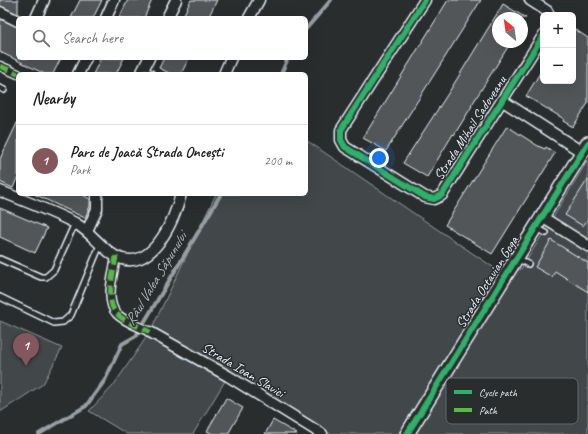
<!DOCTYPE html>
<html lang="en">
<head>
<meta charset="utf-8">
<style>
  :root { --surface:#fff; --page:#f6f6f6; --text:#202124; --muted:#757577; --line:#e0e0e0; --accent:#84575d }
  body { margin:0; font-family:Caveat,sans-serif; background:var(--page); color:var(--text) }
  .controls { position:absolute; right:12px; top:12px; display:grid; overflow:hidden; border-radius:6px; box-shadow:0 4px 16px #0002 }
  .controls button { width:36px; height:36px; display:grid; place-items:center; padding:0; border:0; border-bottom:1px solid var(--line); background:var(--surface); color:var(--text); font:20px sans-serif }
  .compass { position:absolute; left:492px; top:12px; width:36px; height:36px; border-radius:50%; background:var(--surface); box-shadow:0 4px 16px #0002; rotate:331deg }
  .you { position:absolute; left:379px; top:158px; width:14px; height:14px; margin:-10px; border:3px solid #fff; border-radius:50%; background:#1a73e8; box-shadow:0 0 0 6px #1a73e833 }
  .badge { display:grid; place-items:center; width:26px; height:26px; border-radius:50%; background:var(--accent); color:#fff; font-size:13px; font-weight:700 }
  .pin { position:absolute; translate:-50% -33px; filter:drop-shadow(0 1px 2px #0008) }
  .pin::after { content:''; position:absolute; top:21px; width:14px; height:12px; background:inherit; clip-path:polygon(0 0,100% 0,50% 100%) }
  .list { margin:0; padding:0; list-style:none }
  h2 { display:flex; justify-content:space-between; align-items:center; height:52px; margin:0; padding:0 16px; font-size:17px }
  h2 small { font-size:13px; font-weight:400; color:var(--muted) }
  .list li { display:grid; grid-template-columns:26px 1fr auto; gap:12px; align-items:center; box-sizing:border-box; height:72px; padding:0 16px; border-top:1px solid var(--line) }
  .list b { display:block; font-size:15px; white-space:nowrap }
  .list p { margin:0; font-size:13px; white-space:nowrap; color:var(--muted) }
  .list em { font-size:13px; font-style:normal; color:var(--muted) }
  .icon { flex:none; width:22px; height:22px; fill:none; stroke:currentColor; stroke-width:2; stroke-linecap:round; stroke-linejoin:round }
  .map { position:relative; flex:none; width:588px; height:434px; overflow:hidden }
  .search { position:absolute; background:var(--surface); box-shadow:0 4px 16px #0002; left:16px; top:16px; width:292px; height:44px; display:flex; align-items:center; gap:10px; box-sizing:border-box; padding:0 14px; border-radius:6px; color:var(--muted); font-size:15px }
  .panel { position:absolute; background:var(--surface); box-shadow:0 4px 16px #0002; left:16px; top:72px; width:292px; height:124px; border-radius:6px }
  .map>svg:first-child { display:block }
  .green { fill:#424648; stroke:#959ca0 }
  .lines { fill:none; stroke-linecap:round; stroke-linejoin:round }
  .stream { stroke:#989fa3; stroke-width:4 }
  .building { fill:#535759; stroke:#e8f1f8 }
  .service-casing { stroke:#e8f1f8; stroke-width:8 }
  .pedestrian-casing { stroke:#e8f1f8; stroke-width:11 }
  .minor-casing { stroke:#e8f1f8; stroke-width:13 }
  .tertiary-casing { stroke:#e8f1f8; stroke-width:16 }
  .service { stroke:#2a2d2e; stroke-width:5 }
  .pedestrian { stroke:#2a2d2e; stroke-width:8 }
  .minor { stroke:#2a2d2e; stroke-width:10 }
  .tertiary { stroke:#2a2d2e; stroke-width:13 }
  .quiet { stroke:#58b947; stroke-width:5; stroke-dasharray:10 5; stroke-linecap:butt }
  .cycleway-casing { stroke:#2a2d2e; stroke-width:8 }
  .cycleway { stroke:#2db169; stroke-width:6 }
  .labels { text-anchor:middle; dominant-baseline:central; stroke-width:3; stroke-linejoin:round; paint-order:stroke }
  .street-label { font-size:14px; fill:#e8f1f8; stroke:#2a2d2e }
  .water-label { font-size:15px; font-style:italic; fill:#acb3b9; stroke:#2a2d2e }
  .key { fill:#2a2d2e; stroke:#63686b; stroke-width:1 }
  .key-label { font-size:11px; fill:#e8f1f8 }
</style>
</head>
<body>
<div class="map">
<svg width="588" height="434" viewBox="0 0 588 434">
  <rect width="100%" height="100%" fill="#2a2d2e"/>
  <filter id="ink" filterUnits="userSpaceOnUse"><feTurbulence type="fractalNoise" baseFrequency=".025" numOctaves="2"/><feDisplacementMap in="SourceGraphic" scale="8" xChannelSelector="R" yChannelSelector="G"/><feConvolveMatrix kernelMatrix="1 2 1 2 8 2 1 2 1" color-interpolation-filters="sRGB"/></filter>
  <g filter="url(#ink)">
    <g class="green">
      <polygon points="306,140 506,276 522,268 588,160 588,434 322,434 228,376 193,434 127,434 89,411 113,386 150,332 216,194 306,194"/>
      <polygon points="0,321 62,348 43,384 0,412"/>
    </g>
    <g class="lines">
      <g class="stream">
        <polyline points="306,29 331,0"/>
        <polyline points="281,74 288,58"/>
        <polyline points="39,434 86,406 105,380 122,344 136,336 221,194"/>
      </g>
    </g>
    <g class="building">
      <polygon points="0,0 18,0 18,14 0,6"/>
      <polygon points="80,0 102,0 93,18 71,18"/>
      <polygon points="128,0 152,0 144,18 119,18"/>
      <polygon points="191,0 217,0 208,18 182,18"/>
      <polygon points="448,0 481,0 386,151 363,138"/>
      <polygon points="503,4 526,18 498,18 498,42 511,42 471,106 472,106 454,135 453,134 427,177 403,163 449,92"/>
      <polygon points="0,19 18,27 18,58 61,58 53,74 45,74 0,52"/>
      <polygon points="573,28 588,38 588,103 573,127 563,121 564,119 526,96 543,68 543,81 573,81"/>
      <polygon points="101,58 124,58 116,74 93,74"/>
      <polygon points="164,58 189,58 181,74 171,74 159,68"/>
      <polygon points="18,121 18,176 13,188 0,182 0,159"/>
      <polygon points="507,126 538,146 545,149 546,147 555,153 492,254 445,225"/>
      <polygon points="588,179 588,219 583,226 565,215"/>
      <polygon points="34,194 81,194 90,199 90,206 85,218"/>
      <polygon points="0,208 47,228 35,253 0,237"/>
      <polygon points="551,240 588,263 588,292 555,271 552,277 535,267"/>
      <polygon points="226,398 243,408 228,434 213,434 207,431"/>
      <polygon points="273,420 297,434 265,434"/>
    </g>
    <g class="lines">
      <defs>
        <g id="service">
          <polyline points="0,88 4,90"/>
          <polyline points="536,228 546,233"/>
          <polyline points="517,258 528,264"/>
          <polyline points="0,259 41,277 46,277 54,270 75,223"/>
          <polyline points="0,297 54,323 63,322 71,315 100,245"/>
        </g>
        <g id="pedestrian">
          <polyline points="0,66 18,74"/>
          <polyline points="143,71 150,74"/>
          <path d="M116 256C114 273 104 301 117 314 125 322 140 327 150 332"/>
        </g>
        <g id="minor">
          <polyline points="425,0 341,130 341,140 345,147 425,197 434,199 442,195 543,36"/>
          <polyline points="530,0 547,11 549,15"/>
          <polyline points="0,12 18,21"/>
          <polyline points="36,18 44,0"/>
          <polyline points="106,18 114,0"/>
          <polyline points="167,18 176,0"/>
          <polyline points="249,18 259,0"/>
          <polyline points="78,74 86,58"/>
          <polyline points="141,74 149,58"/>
          <polyline points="224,74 231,58"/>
          <polyline points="503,101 582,152"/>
          <path d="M0 191C25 201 51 211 75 223 91 232 100 247 115 256 151 276 175 219 181 194"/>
          <polyline points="542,217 588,246"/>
          <polyline points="87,231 97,209 97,194"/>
          <polyline points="150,332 228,376 322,434"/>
        </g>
        <polyline id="tertiary" points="407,434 588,143"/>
      </defs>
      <use href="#service" class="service-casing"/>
      <use href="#pedestrian" class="pedestrian-casing"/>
      <use href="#minor" class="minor-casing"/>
      <use href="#tertiary" class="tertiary-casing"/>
      <use href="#service" class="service"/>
      <use href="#pedestrian" class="pedestrian"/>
      <use href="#minor" class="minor"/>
      <use href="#tertiary" class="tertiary"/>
      <g class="quiet">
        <polyline points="0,66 18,74"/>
        <polyline points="143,71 150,74"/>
        <path d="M116 256C114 273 104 301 117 314 125 322 140 327 150 332"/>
      </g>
      <defs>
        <g id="cycleway">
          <polyline points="425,0 341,130 341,140 345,147 425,197 434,199 442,195 543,36"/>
          <polyline points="407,434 588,143"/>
        </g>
      </defs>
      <use href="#cycleway" class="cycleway-casing"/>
      <use href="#cycleway" class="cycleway"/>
    </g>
  </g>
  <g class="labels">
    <g class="street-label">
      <text transform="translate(470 128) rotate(-57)">Strada Mihail Sadoveanu</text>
      <text transform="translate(487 282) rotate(-58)">Strada Octavian Goga</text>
      <text transform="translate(243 370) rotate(31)">Strada Ioan Slavici</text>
    </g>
    <g class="water-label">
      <text transform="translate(156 279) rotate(-59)">Râul Valea Săpunului</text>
    </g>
  </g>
  <rect x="446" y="378" width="132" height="46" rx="6" class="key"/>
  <rect x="454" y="390" width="18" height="4" fill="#2db169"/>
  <rect x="454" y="408" width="18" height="4" fill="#58b947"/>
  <g class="key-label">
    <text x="479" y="396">Cycle path</text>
    <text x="479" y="414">Path</text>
  </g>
</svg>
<div class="controls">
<button>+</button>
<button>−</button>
</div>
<svg class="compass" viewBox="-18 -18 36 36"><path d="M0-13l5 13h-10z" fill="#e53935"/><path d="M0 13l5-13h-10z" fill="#757577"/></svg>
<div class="you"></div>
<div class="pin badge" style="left:26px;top:366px">1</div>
<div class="search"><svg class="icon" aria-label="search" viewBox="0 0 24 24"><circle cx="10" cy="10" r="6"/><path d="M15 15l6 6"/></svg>Search here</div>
<section class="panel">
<h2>Nearby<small></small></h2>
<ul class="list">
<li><span class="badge">1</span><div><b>Parc de Joacă Strada Oncești</b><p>Park</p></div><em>200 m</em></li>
</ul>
</section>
</div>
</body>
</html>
